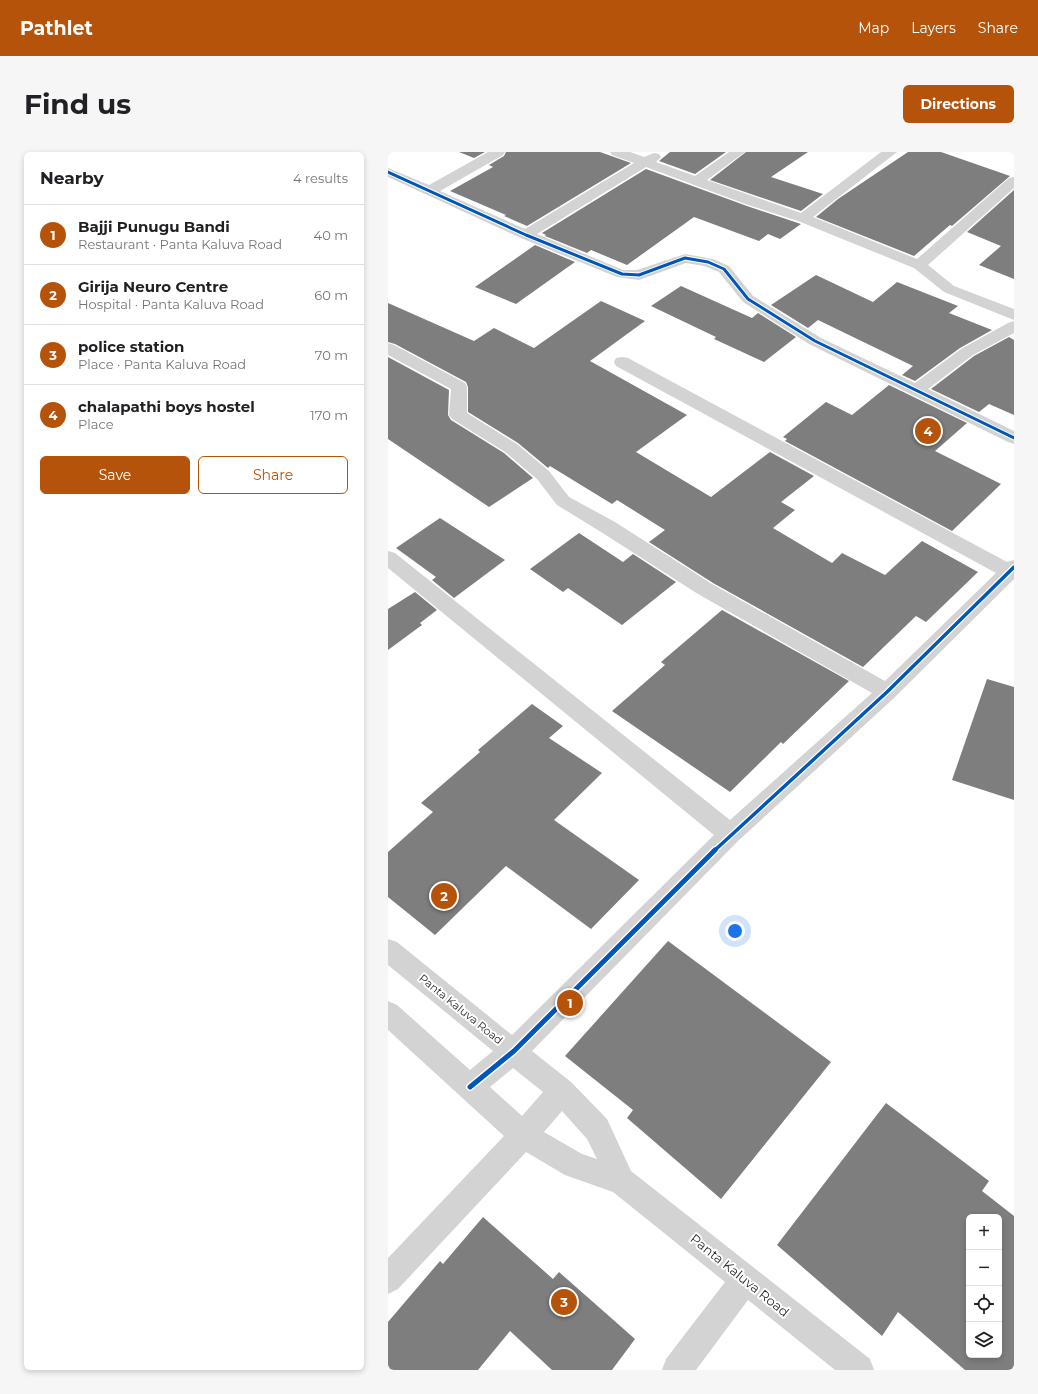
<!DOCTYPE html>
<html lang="en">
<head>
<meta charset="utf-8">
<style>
  :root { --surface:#fff; --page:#f6f6f6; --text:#202124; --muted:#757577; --line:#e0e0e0; --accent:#b45309 }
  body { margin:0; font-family:Montserrat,sans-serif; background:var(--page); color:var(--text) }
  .controls { position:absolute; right:12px; bottom:12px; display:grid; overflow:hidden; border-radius:6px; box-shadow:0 2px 6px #0003 }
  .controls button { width:36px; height:36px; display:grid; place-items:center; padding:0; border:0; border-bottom:1px solid var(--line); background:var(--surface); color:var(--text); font:20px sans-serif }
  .you { position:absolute; left:347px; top:779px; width:14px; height:14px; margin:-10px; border:3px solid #fff; border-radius:50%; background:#1a73e8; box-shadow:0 0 0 6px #1a73e833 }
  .badge { display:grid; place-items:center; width:26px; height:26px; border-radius:50%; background:var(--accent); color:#fff; font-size:13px; font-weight:700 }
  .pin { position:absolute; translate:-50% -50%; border:2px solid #fff; box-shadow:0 1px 4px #0006 }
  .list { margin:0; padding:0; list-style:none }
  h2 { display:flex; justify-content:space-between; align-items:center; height:52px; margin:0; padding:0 16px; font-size:17px }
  h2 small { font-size:13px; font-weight:400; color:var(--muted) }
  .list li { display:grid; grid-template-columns:26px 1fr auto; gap:12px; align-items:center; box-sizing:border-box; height:60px; padding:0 16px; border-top:1px solid var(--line) }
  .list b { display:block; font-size:15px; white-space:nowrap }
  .list p { margin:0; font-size:13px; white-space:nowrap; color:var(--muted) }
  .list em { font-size:13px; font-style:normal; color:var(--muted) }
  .actions { display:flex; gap:8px; padding:12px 16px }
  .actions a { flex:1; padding:9px 0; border:1px solid var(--accent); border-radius:6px; text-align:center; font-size:14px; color:var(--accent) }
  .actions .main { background:var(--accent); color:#fff }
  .icon { flex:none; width:22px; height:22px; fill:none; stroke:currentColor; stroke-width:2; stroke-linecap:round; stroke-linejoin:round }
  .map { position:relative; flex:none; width:626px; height:1218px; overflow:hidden; border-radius:6px }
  header { display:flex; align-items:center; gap:24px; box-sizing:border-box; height:56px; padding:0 20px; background:var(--accent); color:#fff }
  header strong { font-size:19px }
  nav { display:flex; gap:22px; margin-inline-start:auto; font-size:14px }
  .intro { display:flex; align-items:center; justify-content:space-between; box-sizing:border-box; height:96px; padding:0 24px }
  h1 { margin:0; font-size:28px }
  .button { padding:10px 18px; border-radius:6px; background:var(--accent); color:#fff; font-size:14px; font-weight:700 }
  main { display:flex; gap:24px; padding:0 24px }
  aside { flex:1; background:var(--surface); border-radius:6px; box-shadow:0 2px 6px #0003 }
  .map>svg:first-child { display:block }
  .building { fill:#7e7e7e; fill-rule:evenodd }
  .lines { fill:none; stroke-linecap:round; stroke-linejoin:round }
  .minor { fill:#d3d3d3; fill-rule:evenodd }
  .cycleway-far2-casing { stroke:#fff; stroke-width:5 }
  .cycleway-far1-casing { stroke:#fff; stroke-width:6 }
  .cycleway-casing { stroke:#fff; stroke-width:8 }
  .cycleway-far2 { stroke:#0057b8; stroke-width:3 }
  .cycleway-far1 { stroke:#0057b8; stroke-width:3.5 }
  .cycleway { stroke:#0057b8; stroke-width:5 }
  .labels { text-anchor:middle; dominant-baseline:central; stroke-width:4; stroke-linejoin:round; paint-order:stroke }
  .street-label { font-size:11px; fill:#2e2e2e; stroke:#fff }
  .near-street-label { font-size:13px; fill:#2e2e2e; stroke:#fff }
</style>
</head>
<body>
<header>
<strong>Pathlet</strong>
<nav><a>Map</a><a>Layers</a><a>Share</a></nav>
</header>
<div class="intro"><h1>Find us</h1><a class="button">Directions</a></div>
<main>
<aside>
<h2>Nearby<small>4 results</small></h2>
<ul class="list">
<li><span class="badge">1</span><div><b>Bajji Punugu Bandi</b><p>Restaurant · Panta Kaluva Road</p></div><em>40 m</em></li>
<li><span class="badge">2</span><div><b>Girija Neuro Centre</b><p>Hospital · Panta Kaluva Road</p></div><em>60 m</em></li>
<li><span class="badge">3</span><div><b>police station</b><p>Place · Panta Kaluva Road</p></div><em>70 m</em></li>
<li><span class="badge">4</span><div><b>chalapathi boys hostel</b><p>Place</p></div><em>170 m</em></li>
</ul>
<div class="actions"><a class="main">Save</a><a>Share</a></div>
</aside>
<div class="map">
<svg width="626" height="1218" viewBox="0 0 626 1218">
  <rect width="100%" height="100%" fill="#fff"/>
  <g class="building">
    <polygon points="71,0 97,0 86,6"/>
    <polygon points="118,0 212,0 243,11 139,74 116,64 118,63 62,39 105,15 101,13 116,4"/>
    <polygon points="282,0 338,0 307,22 271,9"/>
    <polygon points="358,0 420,0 383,25 435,42 413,59 322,28"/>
    <polygon points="520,0 553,0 622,24 564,74 562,73 526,104 428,65 450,47"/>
    <polygon points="258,17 359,54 413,72 392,87 380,82 371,89 306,65 239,113 203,98 199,101 157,84 158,83 154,81"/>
    <polygon points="626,38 626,127 591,113 613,94 579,80"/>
    <polygon points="147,93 187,110 128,152 87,135"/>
    <polygon points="428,123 485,150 509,130 570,154 561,161 604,178 572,196 527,229 514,223 525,214 430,168 420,176 383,153"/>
    <polygon points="293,134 364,166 370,161 408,185 376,210 326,187 328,185 263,154"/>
    <polygon points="213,149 257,169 202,209 299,263 248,300 323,345 382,300 426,324 393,350 407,358 385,376 444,411 454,401 497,423 534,389 590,420 538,470 528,464 475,515 325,431 261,390 277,378 229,348 224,352 162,314 160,316 130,291 80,260 80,235 78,230 7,192 0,190 0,151 86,189 106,176 146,196"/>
    <polygon points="621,185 626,188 626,263 601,252 591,260 543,237 586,204"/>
    <polygon points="0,205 61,238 60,263 63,268 116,301 145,326 101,355 0,287"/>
    <polygon points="501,233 579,271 547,299 613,332 564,379 397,289 399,287 395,285 438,250 464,263"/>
    <polygon points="52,366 117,408 66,446 44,428 48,425 8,396"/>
    <polygon points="191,381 235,410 245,402 288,430 234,473 180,436 175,440 142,417"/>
    <polygon points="27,440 49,458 32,471 34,473 0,498 0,457"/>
    <polygon points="334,458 461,529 395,592 393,590 342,640 224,559 277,513 273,510"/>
    <polygon points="599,527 626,535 626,648 564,628"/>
    <polygon points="144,552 175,574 161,586 214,621 166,668 251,728 203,777 118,714 47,783 0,745 0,700 45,660 33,651 92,600 90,598"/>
    <polygon points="280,789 443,910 333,1047 239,966 245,958 177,904"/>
    <path d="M498 951 601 1029 594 1039 626 1064V1218H577L510 1160 494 1184 389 1093ZM581 1065H611V1203H581Z"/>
    <polygon points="95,1065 165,1127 171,1120 247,1187 224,1218 164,1218 122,1179 90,1218 0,1218 0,1170 52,1109 55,1112"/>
  </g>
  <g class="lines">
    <g class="minor">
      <polygon points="100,0 117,0 115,3 52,39 137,77 246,11 224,3 222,0 242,0 256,5 266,1 271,2 273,5 268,10 307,24 341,0 357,0 319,28 413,61 493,0 509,0 425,65 529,107 621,26 626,25 626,36 540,113 566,134 626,157 626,168 556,140 526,116 410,69 360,53 258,15 149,82 235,118 249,118 297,102 325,107 341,114 365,144 433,186 527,231 573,197 620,171 626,169 626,181 585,203 540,237 626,279 626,292 620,290 421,192 355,150 331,120 316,114 298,111 251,128 229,125 133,86 0,25 0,16 41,33"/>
      <path d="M0 191 6 193 77 231 79 235V261L129 292 161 319 181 345 227 370 324 432 497 529 608 421 228 214 226 210 228 206 234 205 240 206 619 410 626 408V427L506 546 350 689 144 899 183 930 219 967 243 1019 482 1207 486 1218H447L360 1148 308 1218H274L278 1207 337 1130 225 1040 177 1023 138 1000 10 1137 0 1142V1106L116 984 0 878V849L9 853 82 918 105 899 0 813V787L9 790 124 883 326 683 0 416V399L7 401 342 668 484 541 310 442 213 380 169 353 149 327 117 300 64 267 61 263 63 237 0 203ZM125 916 155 940 134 964 102 935ZM174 959 199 987 209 1007 194 1002 156 980Z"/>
    </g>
    <defs>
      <polyline id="cycleway-far2" points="0,20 138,83 234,122 251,123 297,106 320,110 336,117 360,147 427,189 626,286"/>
      <polyline id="cycleway-far1" points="326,699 499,540 626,415"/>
      <polyline id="cycleway" points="82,935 126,899 327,698"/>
    </defs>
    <use href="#cycleway-far2" class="cycleway-far2-casing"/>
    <use href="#cycleway-far1" class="cycleway-far1-casing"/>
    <use href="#cycleway" class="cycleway-casing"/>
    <use href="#cycleway-far2" class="cycleway-far2"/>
    <use href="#cycleway-far1" class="cycleway-far1"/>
    <use href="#cycleway" class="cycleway"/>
  </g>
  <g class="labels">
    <g class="street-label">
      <text transform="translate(73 857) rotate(39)">Panta Kaluva Road</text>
    </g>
    <g class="near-street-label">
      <text transform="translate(352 1123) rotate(39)">Panta Kaluva Road</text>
    </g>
  </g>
</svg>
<div class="controls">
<button>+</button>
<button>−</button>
<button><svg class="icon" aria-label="locate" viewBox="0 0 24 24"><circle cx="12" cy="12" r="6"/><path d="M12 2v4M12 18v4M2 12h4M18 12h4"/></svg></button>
<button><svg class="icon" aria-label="layers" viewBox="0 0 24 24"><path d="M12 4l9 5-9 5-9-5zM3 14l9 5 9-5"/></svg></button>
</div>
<div class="you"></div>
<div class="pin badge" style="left:182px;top:851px">1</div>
<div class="pin badge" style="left:56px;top:744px">2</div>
<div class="pin badge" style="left:176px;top:1150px">3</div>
<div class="pin badge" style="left:540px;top:279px">4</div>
</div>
</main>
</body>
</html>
